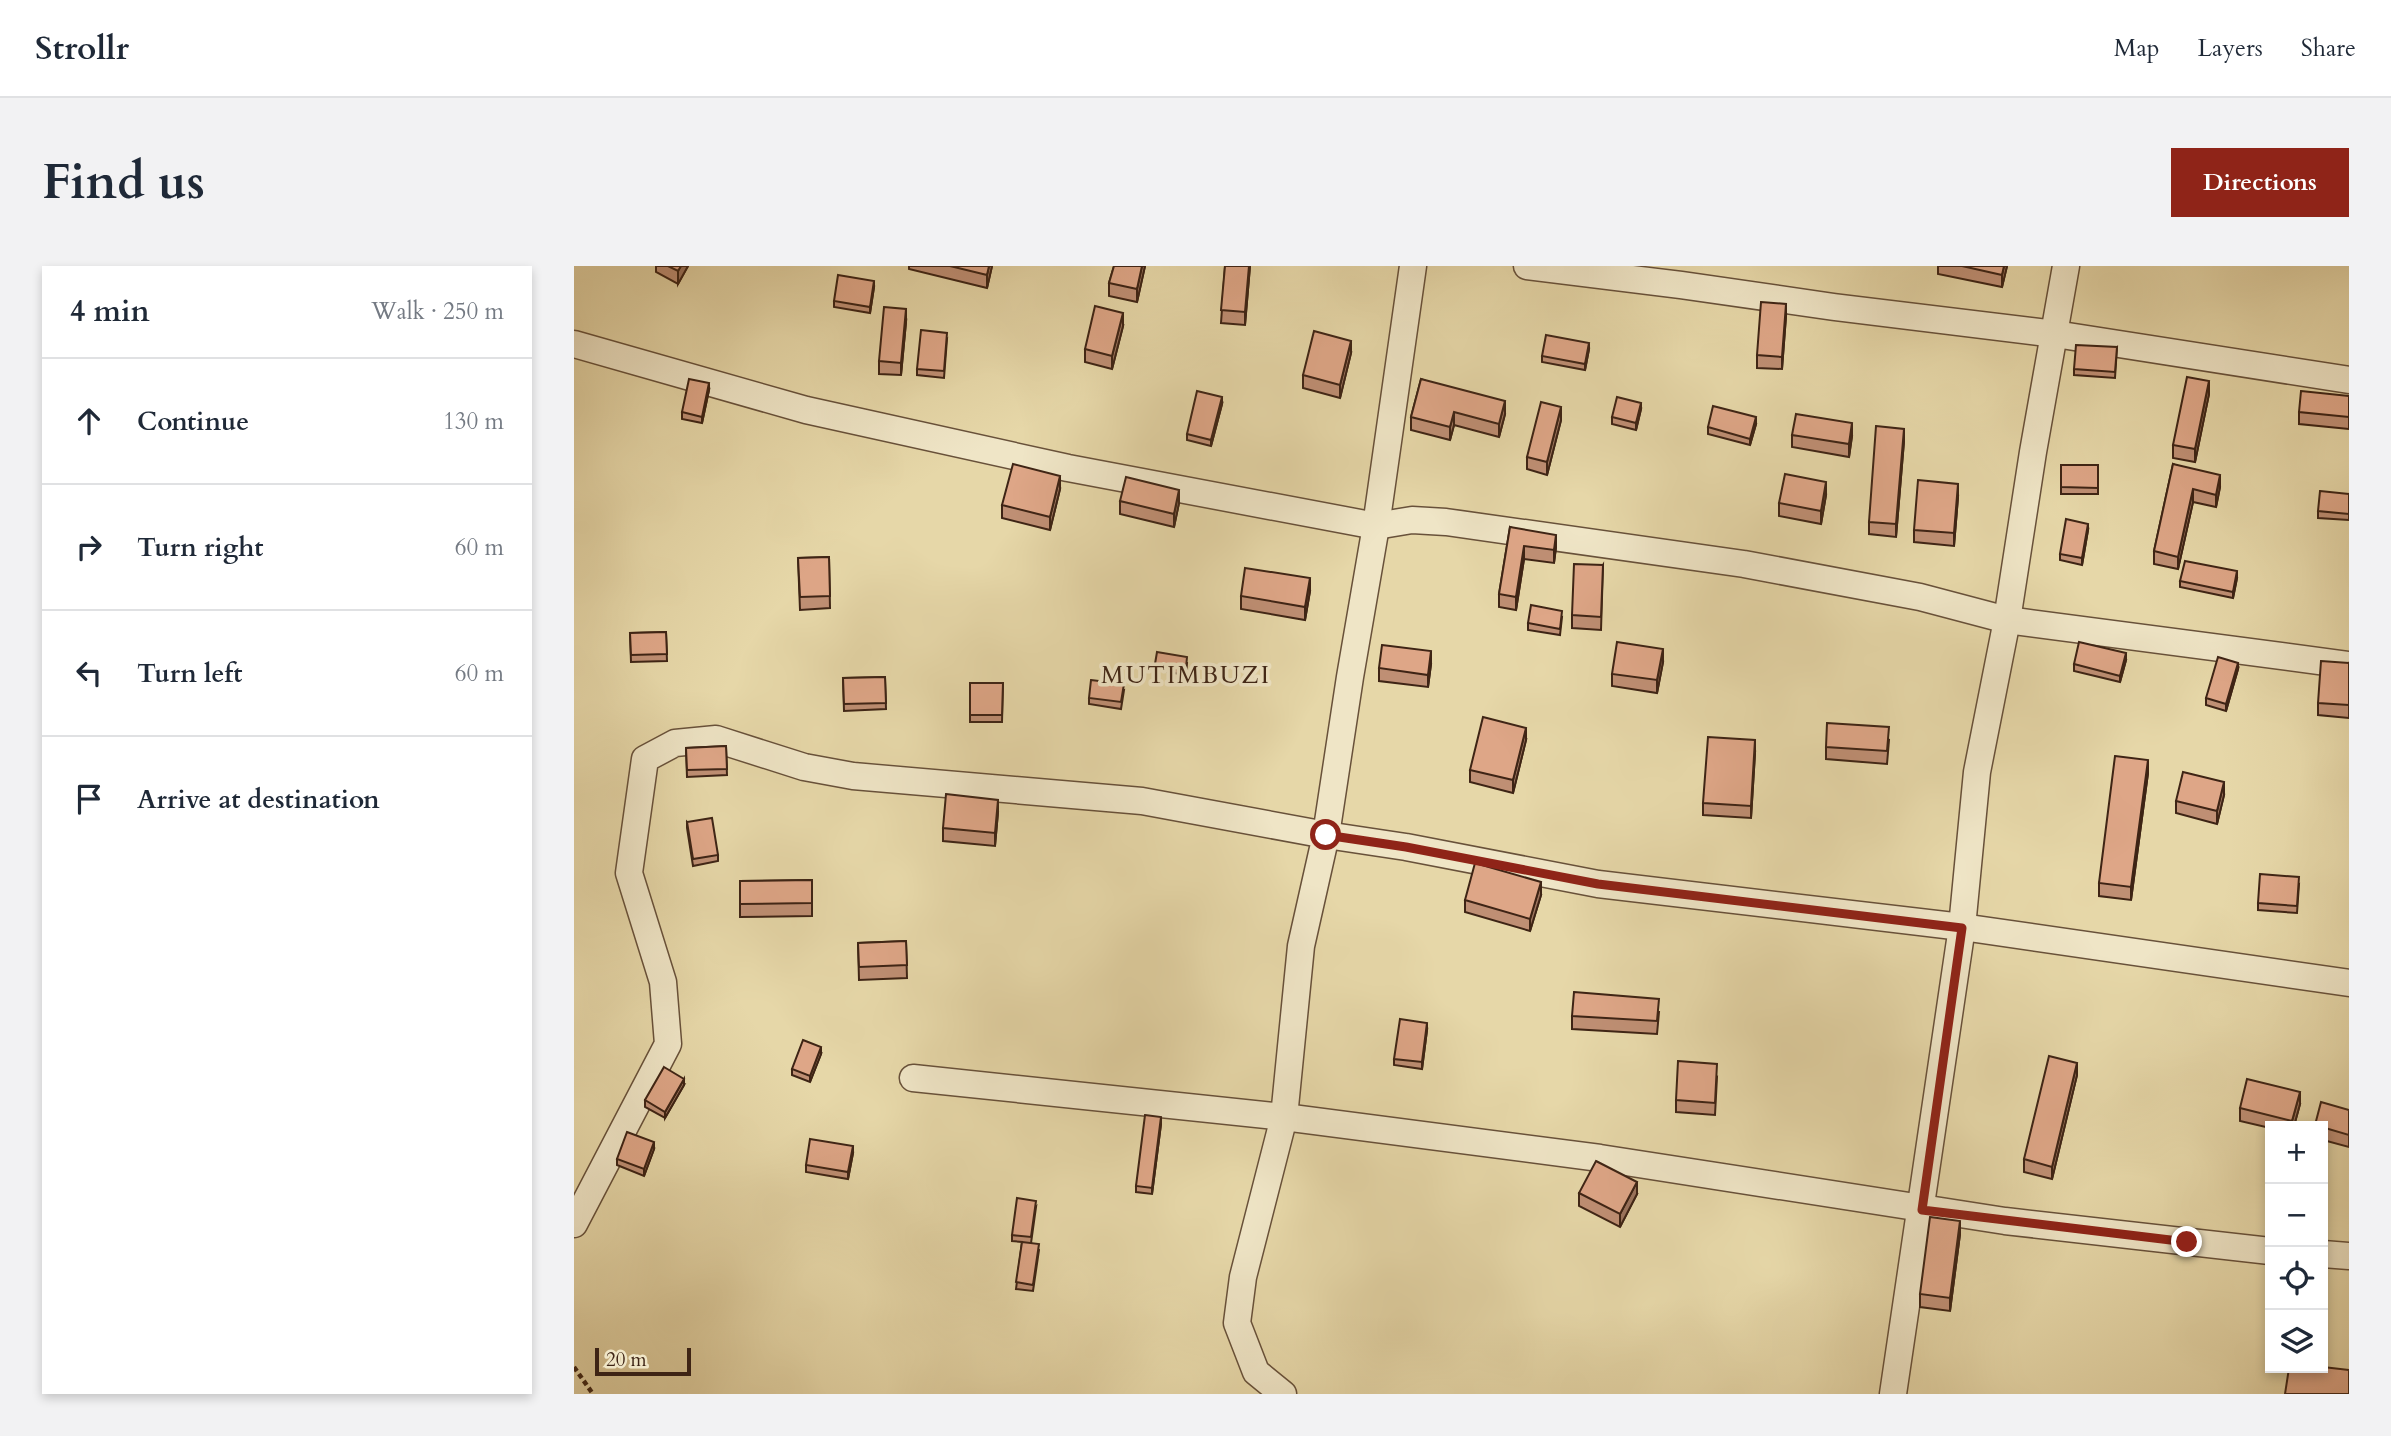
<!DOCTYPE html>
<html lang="en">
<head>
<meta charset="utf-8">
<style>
  :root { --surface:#fff; --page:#f2f2f3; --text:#1f2937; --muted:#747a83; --line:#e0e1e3; --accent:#8f2418 }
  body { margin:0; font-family:Cardo,serif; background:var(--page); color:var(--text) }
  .controls { position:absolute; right:21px; bottom:21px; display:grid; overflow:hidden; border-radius:0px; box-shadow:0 4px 10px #0003 }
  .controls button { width:63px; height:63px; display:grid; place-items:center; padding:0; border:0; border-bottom:2px solid var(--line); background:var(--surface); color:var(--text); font:35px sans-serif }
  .scale { position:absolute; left:21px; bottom:18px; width:96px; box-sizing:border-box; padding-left:7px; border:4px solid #3e2415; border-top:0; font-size:19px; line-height:24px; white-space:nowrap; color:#3e2415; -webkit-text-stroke:5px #efe5c6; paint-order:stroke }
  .stop { position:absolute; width:21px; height:21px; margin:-16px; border:5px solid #8f2418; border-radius:50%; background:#fff }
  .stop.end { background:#8f2418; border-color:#fff; box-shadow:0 2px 7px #0008 }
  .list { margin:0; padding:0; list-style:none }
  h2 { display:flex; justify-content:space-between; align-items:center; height:91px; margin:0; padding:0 28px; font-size:30px }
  h2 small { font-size:23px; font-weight:400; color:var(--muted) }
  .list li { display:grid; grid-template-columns:46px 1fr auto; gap:21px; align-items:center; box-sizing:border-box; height:126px; padding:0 28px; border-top:2px solid var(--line) }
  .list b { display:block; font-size:26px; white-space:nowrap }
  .list em { font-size:23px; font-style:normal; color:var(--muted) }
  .icon { flex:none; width:38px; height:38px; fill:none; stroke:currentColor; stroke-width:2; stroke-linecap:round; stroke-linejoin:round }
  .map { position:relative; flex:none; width:1775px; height:1128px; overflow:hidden; border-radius:0px }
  header { display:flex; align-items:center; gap:42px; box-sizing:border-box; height:98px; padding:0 35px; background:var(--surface); border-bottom:2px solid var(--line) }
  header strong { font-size:33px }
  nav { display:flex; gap:38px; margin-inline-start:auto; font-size:24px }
  .intro { display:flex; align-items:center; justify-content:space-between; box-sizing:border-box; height:168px; padding:0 42px }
  h1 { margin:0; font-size:49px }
  .button { padding:18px 32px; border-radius:0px; background:var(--accent); color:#fff; font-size:24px; font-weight:700 }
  main { display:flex; gap:42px; padding:0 42px }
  aside { flex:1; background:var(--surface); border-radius:0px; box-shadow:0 4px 10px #0003 }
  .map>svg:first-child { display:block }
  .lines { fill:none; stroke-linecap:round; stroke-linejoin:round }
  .minor-casing { stroke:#68513a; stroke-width:29 }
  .path { stroke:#3e2415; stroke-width:4.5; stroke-dasharray:5 3.5; stroke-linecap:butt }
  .minor { stroke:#efe5c6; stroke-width:26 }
  .wall { fill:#bf8f74; stroke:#3e2415; stroke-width:2 }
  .shaded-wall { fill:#9b745e; stroke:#3e2415; stroke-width:2 }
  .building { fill:#dea687; stroke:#3e2415; stroke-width:2 }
  .route { stroke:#8f2418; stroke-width:9 }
  .labels { text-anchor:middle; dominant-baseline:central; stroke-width:7; stroke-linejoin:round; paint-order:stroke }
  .quarter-label { font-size:24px; letter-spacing:2px; fill:#3e2415; stroke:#efe5c6 }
</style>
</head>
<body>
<header>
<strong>Strollr</strong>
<nav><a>Map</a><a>Layers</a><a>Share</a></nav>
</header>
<div class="intro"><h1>Find us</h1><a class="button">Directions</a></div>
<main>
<aside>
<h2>4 min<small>Walk · 250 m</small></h2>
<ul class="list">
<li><svg class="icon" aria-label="ahead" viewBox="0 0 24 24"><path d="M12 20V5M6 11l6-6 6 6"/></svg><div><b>Continue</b></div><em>130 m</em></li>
<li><svg class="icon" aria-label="right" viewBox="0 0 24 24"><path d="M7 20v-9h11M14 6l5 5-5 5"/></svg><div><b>Turn right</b></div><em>60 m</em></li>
<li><svg class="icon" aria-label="left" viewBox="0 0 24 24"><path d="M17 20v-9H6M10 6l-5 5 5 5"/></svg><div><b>Turn left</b></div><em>60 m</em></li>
<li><svg class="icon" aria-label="arrive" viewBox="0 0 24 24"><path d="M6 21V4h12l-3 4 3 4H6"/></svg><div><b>Arrive at destination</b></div></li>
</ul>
</aside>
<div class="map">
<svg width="1775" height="1128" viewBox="0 0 1775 1128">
  <rect width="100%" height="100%" fill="#e6d7a8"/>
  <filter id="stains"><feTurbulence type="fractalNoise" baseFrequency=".00286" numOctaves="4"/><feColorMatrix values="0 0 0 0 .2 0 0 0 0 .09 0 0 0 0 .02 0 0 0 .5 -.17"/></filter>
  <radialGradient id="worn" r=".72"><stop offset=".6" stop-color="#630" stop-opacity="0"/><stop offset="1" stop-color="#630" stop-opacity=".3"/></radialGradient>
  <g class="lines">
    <defs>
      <g id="minor">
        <polyline points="953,0 1107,19 1260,41 1481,68 1775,114"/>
        <polyline points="0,78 232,144 494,202 802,260 838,254 872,256 1170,298 1346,331 1433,354 1775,399"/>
        <polyline points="339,812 710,851 1026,892 1431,955 1696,985"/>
        <polyline points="0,958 94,778 89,716 55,607 71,493 101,477 142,473 230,501 279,510 568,535 752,569 832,581 1024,618 1388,661 1775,717"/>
        <polyline points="1749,988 1775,990"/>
        <polyline points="709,1128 682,1106 663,1057 669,1011 710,851 727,680 752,569 776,411 802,260 839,0"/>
        <polyline points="1319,1128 1388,661 1403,506 1433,354 1459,186 1492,0"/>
      </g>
    </defs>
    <use href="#minor" class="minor-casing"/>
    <polyline class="path" points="0,1101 19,1128"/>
    <use href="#minor" class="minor"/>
  </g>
  <g class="wall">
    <polygon points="82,0 114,0 104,18 82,6"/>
    <polygon points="335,0 418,0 413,22 335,3"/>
    <polygon points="540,0 571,0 563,36 535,30 535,17"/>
    <polygon points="651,0 676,0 671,59 647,57"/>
    <polygon points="1364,0 1433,0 1428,21 1364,8"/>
    <polygon points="300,21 296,47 260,41 260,35"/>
    <polygon points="1212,50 1208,103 1183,102 1183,89"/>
    <polygon points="332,56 327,109 305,108 305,95"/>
    <polygon points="549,60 538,103 511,96 511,83"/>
    <polygon points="373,73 370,112 343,109 343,103"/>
    <polygon points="1543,81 1541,112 1500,109 1500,103"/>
    <polygon points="1015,83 1011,104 968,96 968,90"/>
    <polygon points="777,87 766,132 729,122 729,109"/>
    <polygon points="847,113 931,148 925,171 880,159 876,174 837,164 837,151"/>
    <polygon points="135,124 128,157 108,153 108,146"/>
    <polygon points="1635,128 1621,196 1599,192 1599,179"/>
    <polygon points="1775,130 1775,163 1725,158 1725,146"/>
    <polygon points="648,138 637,180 613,174 613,168"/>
    <polygon points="1067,143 1062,164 1038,158 1038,151"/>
    <polygon points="987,154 973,209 953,203 953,191"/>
    <polygon points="1182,158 1176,179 1134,168 1134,161"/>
    <polygon points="1218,169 1278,170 1275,191 1218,181"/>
    <polygon points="1330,175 1322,271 1295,268 1295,256"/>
    <polygon points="1599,198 1646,221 1642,241 1619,236 1604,303 1580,298 1580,285"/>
    <rect x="1487" y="199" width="37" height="29"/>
    <polygon points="486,223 476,264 428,252 428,239"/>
    <polygon points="1775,228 1775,254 1744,252 1744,245"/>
    <polygon points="1252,229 1247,258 1205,250 1205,237"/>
    <polygon points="1384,231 1380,280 1340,276 1340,264"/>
    <polygon points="546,235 605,237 600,261 546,248"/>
    <polygon points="936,261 982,281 980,297 950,293 942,344 925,341 925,328"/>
    <polygon points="1514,264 1508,299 1486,294 1486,288"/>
    <polygon points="255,291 256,342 226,344 224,292"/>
    <polygon points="1029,299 1027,364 998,362 998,349"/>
    <polygon points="1663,312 1659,332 1606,321 1606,315"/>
    <polygon points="736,325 731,354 667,343 667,330"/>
    <polygon points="988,351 986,369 954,364 954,357"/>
    <polygon points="92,366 93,395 57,396 56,367"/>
    <polygon points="1552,394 1546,416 1500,405 1500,398"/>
    <polygon points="1089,396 1083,427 1038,420 1038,408"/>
    <polygon points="613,397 612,409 581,404 581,398"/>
    <polygon points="1775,397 1775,452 1744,449 1744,437"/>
    <polygon points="857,398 854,421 805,415 805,402"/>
    <polygon points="1664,403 1652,445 1632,439 1632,432"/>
    <polygon points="311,411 312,443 270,445 269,412"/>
    <polygon points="396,417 429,417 428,456 396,456"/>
    <polygon points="550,424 547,443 515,438 515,432"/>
    <polygon points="952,474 939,527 896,516 896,504"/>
    <polygon points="1315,474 1313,498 1252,493 1252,481"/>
    <polygon points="152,480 153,509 113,511 112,482"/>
    <polygon points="1181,487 1177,552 1129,549 1129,537"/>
    <polygon points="1574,507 1557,634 1525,630 1525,617"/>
    <polygon points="1650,529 1643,558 1602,547 1602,535"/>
    <polygon points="424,546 421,580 369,575 369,562"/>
    <polygon points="113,556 144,589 144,595 119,600 113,562"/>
    <polygon points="238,614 238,650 166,651 166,615"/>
    <polygon points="1725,618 1723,647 1684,644 1684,637"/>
    <polygon points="967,629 956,665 891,646 891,634"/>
    <polygon points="332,675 333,712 285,714 284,677"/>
    <polygon points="1085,746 1083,768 998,763 998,750"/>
    <polygon points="853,764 848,803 820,799 820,793"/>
    <polygon points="247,788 236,816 218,809 218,803"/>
    <polygon points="1503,809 1478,913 1450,906 1450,893"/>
    <polygon points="1143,811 1141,849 1102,846 1102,834"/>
    <polygon points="110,819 91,852 71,841 71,834"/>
    <polygon points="1726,838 1720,860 1696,860 1696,862 1666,855 1666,842"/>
    <polygon points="1775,844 1775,881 1749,874 1749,860 1741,860 1741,859"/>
    <polygon points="587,858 578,928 562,926 562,920"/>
    <polygon points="80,883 70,910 43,899 43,893"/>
    <polygon points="279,887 274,913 232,906 232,899"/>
    <polygon points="1005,927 1063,928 1046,961 1005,940"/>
    <polygon points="462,941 457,977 465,984 459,1025 442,1023 448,976 438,975 438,969"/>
    <polygon points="1386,968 1376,1045 1346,1041 1346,1028"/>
  </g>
  <g class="shaded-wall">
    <polygon points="107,0 114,0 104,18 104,5"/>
    <polygon points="415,0 418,0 413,22 413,9"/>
    <polygon points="568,0 571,0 563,36 563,23"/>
    <polygon points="675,0 676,0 671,59 671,46"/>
    <polygon points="1430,0 1433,0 1428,21 1428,9"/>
    <polygon points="300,15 300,21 296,47 296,41"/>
    <polygon points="1212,38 1212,50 1208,103 1208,91"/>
    <polygon points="332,43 332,56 327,109 327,97"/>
    <polygon points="549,47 549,60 538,103 538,90"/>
    <polygon points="777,75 777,87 766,132 766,119"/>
    <polygon points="1015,77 1015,83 1011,104 1011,98"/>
    <polygon points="1635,115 1635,128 1621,196 1621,183"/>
    <polygon points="135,117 135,124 128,157 128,151"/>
    <polygon points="648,131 648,138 637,180 637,174"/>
    <polygon points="931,135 931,148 925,171 925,158"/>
    <polygon points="1067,137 1067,143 1062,164 1062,157"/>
    <polygon points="987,141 987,154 973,209 973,196"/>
    <polygon points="880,146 880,159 876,174 876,161"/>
    <polygon points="1182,151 1182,158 1176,179 1176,173"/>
    <polygon points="1278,157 1278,170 1275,191 1275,178"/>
    <polygon points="1330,163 1330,175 1322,271 1322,258"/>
    <polygon points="1646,209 1646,221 1642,241 1642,229"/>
    <polygon points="486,210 486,223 476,264 476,251"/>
    <polygon points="1252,216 1252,229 1247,258 1247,245"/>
    <polygon points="1384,218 1384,231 1380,280 1380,267"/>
    <polygon points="1619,223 1619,236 1604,303 1604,291"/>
    <polygon points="605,224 605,237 600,261 600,248"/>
    <polygon points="1514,258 1514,264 1508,299 1508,292"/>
    <polygon points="982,269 982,281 980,297 980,284"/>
    <polygon points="950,280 950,293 942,344 942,331"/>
    <polygon points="1663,305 1663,312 1659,332 1659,326"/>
    <polygon points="736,312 736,325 731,354 731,341"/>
    <polygon points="1089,383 1089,396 1083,427 1083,414"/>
    <polygon points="857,385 857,398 854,421 854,409"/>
    <polygon points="1552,387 1552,394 1546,416 1546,410"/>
    <polygon points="1664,397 1664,403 1652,445 1652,438"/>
    <polygon points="952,462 952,474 939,527 939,514"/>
    <polygon points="1181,474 1181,487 1177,552 1177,540"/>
    <polygon points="1574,494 1574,507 1557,634 1557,621"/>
    <polygon points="1650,516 1650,529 1643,558 1643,545"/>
    <polygon points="424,534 424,546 421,580 421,567"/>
    <polygon points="967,616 967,629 956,665 956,653"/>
    <polygon points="853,757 853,764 848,803 848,796"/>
    <polygon points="247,781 247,788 236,816 236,810"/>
    <polygon points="1503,797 1503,809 1478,913 1478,901"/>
    <polygon points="110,813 110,819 91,852 91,846"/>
    <polygon points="1726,826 1726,838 1720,860 1718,860 1718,855"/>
    <polygon points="587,851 587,858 578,928 578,922"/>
    <polygon points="80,876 80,883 70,910 70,903"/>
    <polygon points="279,880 279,887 274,913 274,906"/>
    <polygon points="1063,916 1063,928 1046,961 1046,948"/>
    <polygon points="1386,955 1386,968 1376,1045 1376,1032"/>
  </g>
  <g class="building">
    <polygon points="94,0 107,0 104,5"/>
    <polygon points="376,0 415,0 413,9"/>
    <polygon points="540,0 568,0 563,23 535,17"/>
    <polygon points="651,0 675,0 671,46 647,44"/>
    <polygon points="1388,0 1430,0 1428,9"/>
    <polygon points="264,9 300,15 296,41 260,35"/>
    <polygon points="1187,36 1212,38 1208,91 1183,89"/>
    <polygon points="521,40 549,47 538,90 511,83"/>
    <polygon points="310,41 332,43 327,97 305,95"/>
    <polygon points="347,64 373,67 370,105 343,103"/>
    <polygon points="740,65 777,75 766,119 729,109"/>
    <polygon points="972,69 1015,77 1011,98 968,90"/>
    <polygon points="1502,79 1543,81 1541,106 1500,103"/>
    <polygon points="1613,111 1635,115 1621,183 1599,179"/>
    <polygon points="115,113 135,117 128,151 108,146"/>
    <polygon points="847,113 931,135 925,158 880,146 876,161 837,151"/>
    <polygon points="623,125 648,131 637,174 613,168"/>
    <polygon points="1727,125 1775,130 1775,151 1725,146"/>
    <polygon points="1043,131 1067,137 1062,157 1038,151"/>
    <polygon points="967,136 987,141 973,196 953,191"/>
    <polygon points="1139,140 1182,151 1176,173 1134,161"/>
    <polygon points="1222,148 1278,157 1275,178 1218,169"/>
    <polygon points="1302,160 1330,163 1322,258 1295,256"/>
    <polygon points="439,198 486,210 476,251 428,239"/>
    <polygon points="1599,198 1646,209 1642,229 1619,223 1604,291 1580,285"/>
    <polygon points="1487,199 1524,199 1524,222 1487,221"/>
    <polygon points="1211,208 1252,216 1247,245 1205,237"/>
    <polygon points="552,211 605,224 600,248 546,235"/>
    <polygon points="1344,214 1384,218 1380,267 1340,264"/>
    <polygon points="1746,225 1775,228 1775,248 1744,245"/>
    <polygon points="1492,253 1514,258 1508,292 1486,288"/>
    <polygon points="936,261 982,269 980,284 950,280 942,331 925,328"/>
    <polygon points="255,291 256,330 226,331 224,292"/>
    <polygon points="1611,295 1663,305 1659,326 1606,315"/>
    <polygon points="1000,298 1029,299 1027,351 998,349"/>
    <polygon points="671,302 736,312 731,341 667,330"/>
    <polygon points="957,339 988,345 986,363 954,357"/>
    <polygon points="92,366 93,388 57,389 56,367"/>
    <polygon points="1043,376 1089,383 1083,414 1038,408"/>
    <polygon points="1505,376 1552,387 1546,410 1500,398"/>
    <polygon points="808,379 857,385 854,409 805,402"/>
    <polygon points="583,386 613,391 612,402 581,398"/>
    <polygon points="1644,391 1664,397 1652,438 1632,432"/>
    <polygon points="1747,395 1775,397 1775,439 1744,437"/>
    <polygon points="311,411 312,437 270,438 269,412"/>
    <polygon points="517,414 550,418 547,436 515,432"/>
    <polygon points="396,417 429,417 428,449 396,449"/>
    <polygon points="909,451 952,462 939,514 896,504"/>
    <polygon points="1253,457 1315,461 1313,485 1252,481"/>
    <polygon points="1134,471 1181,474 1177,540 1129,537"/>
    <polygon points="152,480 153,503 113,504 112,482"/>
    <polygon points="1541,490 1574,494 1557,621 1525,617"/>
    <polygon points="1609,506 1650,516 1643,545 1602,535"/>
    <polygon points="372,528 424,534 421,567 369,562"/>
    <polygon points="138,552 144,589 119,593 113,556"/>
    <polygon points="901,597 967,616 956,653 891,634"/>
    <polygon points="1686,608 1725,611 1723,640 1684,637"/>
    <polygon points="238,614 238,637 166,638 166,615"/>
    <polygon points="332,675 333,699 285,701 284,677"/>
    <polygon points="1000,726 1085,733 1083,755 998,750"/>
    <polygon points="826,753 853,757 848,796 820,793"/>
    <polygon points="229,774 247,781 236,810 218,803"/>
    <polygon points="1475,790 1503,797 1478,901 1450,893"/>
    <polygon points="1104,795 1143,798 1141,837 1102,834"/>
    <polygon points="90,801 110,813 91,846 71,834"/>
    <polygon points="1673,813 1726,826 1718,855 1666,842"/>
    <polygon points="1747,836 1775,844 1775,869 1741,859"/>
    <polygon points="571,849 587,851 578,922 562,920"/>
    <polygon points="53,866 80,876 70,903 43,893"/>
    <polygon points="236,873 279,880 274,906 232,899"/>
    <polygon points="1022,895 1063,916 1046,948 1005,927"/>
    <polygon points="443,932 462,935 457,971 438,969"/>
    <polygon points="1356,951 1386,955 1376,1032 1346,1028"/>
    <polygon points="448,976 465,978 459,1019 442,1016"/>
    <polygon points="1749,1101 1775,1104 1775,1128 1711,1128 1715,1102"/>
  </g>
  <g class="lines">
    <polyline class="route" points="752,569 832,581 1024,618 1388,662 1348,944 1613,976"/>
  </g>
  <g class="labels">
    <g class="quarter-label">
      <text x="612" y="409">MUTIMBUZI</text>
    </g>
  </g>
  <rect width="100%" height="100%" filter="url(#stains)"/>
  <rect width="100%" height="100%" fill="url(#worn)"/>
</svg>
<div class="controls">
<button>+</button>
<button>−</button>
<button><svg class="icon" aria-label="locate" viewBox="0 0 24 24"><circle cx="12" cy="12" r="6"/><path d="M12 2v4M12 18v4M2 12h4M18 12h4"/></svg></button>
<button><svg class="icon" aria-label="layers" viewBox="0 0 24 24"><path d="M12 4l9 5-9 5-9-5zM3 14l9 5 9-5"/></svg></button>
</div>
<div class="scale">20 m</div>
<div class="stop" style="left:752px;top:569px"></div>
<div class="stop end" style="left:1613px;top:976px"></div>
</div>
</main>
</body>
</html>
